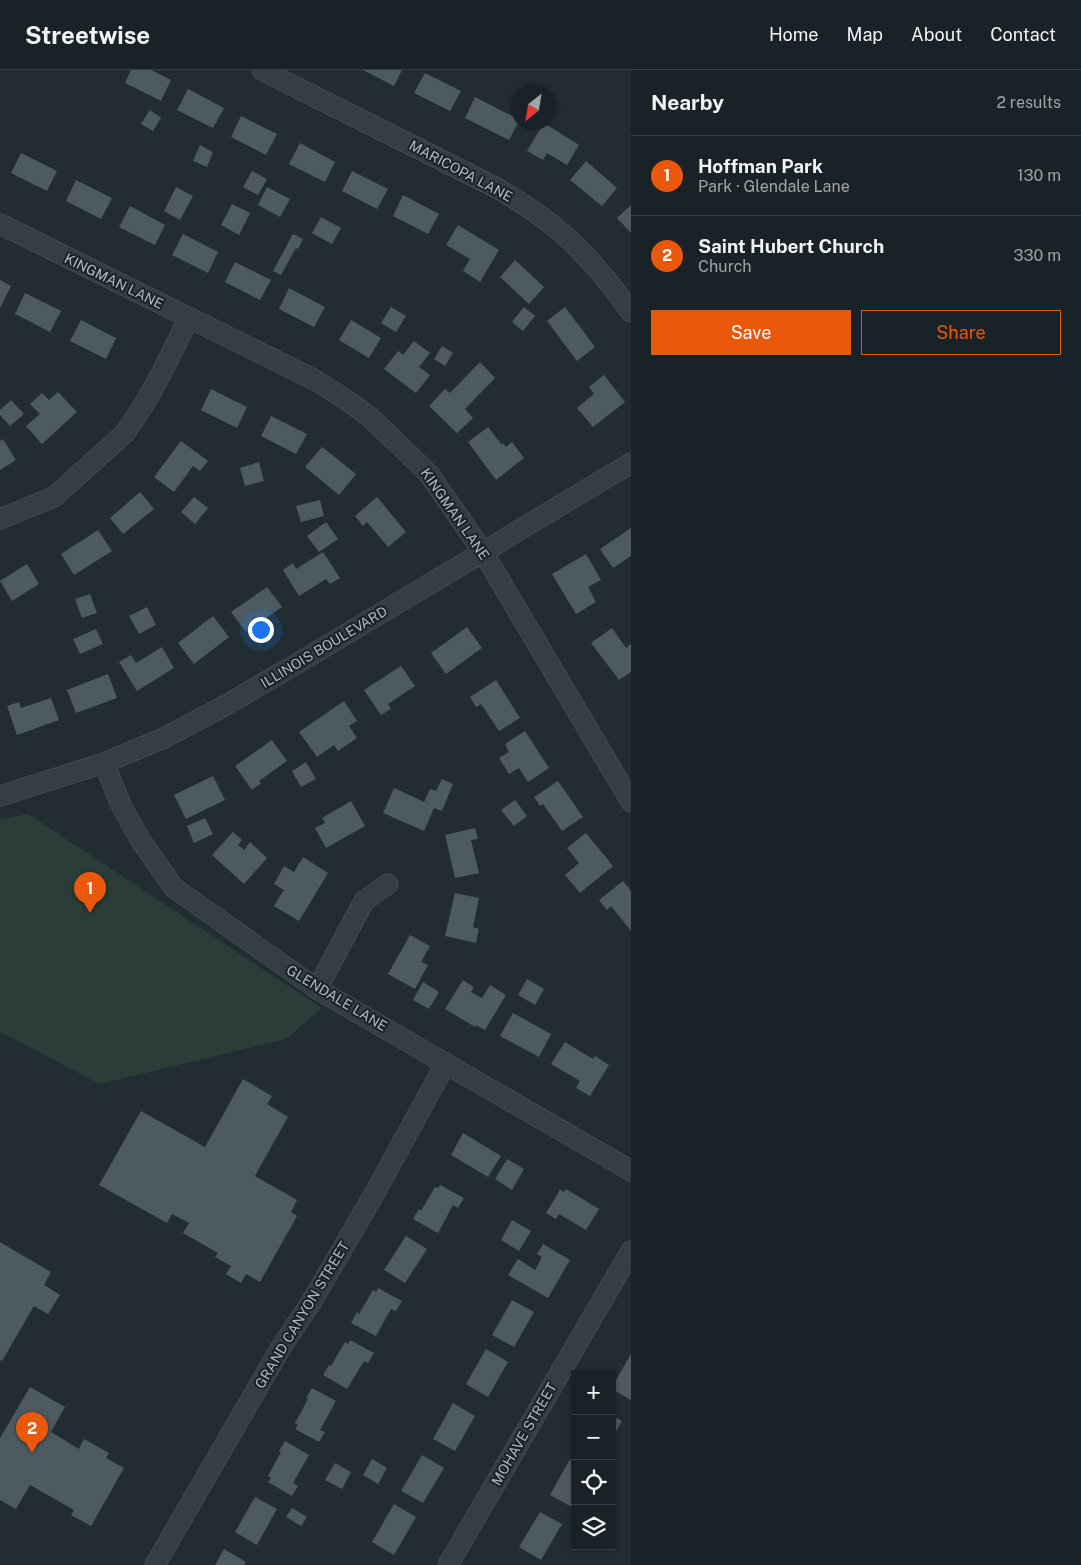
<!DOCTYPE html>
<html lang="en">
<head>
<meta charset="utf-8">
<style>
  :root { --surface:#192226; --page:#262f32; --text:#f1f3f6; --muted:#9fa4a7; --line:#373f43; --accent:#ea580c }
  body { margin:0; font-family:"Public Sans",sans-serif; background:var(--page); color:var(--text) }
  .controls { position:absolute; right:15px; bottom:15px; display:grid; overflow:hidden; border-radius:0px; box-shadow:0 1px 4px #0004 }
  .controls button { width:45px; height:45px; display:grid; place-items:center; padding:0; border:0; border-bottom:1px solid var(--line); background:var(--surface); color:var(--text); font:25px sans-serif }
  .compass { position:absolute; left:511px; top:15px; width:45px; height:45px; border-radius:50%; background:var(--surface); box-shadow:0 1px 4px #0004; rotate:210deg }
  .you { position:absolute; left:260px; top:559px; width:18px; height:18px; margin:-12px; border:4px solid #fff; border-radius:50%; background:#1a73e8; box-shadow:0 0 0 8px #1a73e833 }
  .badge { display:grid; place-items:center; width:32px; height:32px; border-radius:50%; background:var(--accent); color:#fff; font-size:16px; font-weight:700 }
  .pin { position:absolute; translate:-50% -41px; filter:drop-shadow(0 1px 2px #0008) }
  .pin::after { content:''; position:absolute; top:26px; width:18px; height:15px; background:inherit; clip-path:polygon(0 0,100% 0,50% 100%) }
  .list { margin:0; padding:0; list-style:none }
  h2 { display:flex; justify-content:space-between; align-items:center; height:65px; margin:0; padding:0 20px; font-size:21px }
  h2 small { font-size:16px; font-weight:400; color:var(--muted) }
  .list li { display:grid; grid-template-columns:32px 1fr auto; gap:15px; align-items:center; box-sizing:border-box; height:80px; padding:0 20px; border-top:1px solid var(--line) }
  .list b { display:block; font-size:19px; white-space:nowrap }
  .list p { margin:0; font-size:16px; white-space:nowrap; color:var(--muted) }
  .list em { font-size:16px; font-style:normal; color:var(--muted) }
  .actions { display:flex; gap:10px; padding:15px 20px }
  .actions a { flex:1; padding:11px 0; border:1px solid var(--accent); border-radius:0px; text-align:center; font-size:18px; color:var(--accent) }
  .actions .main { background:var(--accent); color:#fff }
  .icon { flex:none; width:28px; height:28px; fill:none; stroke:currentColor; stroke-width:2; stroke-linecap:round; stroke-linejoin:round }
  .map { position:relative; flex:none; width:631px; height:1495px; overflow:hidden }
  header { display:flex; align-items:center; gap:30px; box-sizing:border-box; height:70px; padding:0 25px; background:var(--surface); border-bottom:1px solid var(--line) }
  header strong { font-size:24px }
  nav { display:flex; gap:28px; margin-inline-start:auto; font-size:18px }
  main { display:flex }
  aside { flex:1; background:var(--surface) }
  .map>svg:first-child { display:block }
  .green { fill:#2a3d38 }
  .building { fill:#4d5a61 }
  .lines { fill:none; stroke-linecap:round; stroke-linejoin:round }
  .street-casing { stroke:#525c62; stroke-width:21 }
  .street { stroke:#343e44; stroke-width:20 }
  .labels { text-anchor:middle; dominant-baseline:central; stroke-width:4; stroke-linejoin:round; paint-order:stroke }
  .street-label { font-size:14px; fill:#afbac1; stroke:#1a2328 }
</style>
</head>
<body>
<header>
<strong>Streetwise</strong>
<nav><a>Home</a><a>Map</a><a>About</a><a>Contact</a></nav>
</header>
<main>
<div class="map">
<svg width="631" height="1495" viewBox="0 0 631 1495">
  <rect width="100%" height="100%" fill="#212d33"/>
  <polygon class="green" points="28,744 322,938 286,969 100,1014 0,962 0,749"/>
  <g class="building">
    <polygon points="131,0 151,0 171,10 161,31 125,13"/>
    <polygon points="363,0 402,0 394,16"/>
    <polygon points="425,3 461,21 450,41 414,23"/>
    <polygon points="188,19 224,38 213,58 177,40"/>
    <polygon points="475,27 518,49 518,53 509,70 465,48"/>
    <polygon points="150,40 161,48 153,61 141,54"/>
    <polygon points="241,46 277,64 266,85 231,67"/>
    <polygon points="544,53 579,75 567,95 547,83 543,90 527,81"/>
    <polygon points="300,73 335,92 325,112 289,94"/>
    <polygon points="200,75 213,82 207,97 193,91"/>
    <polygon points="21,83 57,101 47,121 11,103"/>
    <polygon points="586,91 617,118 602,136 570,110"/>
    <polygon points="252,101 267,109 258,125 243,117"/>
    <polygon points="352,101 388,119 377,139 342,121"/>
    <polygon points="76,110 112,128 101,149 66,131"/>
    <polygon points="176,117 193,126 180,150 164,141"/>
    <polygon points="267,117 290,129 280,147 258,135"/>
    <polygon points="403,125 439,144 428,164 393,146"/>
    <polygon points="232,134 250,143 239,165 221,155"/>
    <polygon points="631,135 631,163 617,148"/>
    <polygon points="130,136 165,155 155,175 119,157"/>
    <polygon points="321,147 341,158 332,174 312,163"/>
    <polygon points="458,155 499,180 480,212 463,201 470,189 446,175"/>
    <polygon points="183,164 218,182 208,203 172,185"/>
    <polygon points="293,164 303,169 298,179 296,178 281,205 273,201"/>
    <polygon points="515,190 544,217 529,234 500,207"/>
    <polygon points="235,192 271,210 260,230 225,212"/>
    <polygon points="0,210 11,216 0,238"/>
    <polygon points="289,218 325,237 314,257 279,239"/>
    <polygon points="25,223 61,241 50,262 15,244"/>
    <polygon points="391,237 406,246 396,262 381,253"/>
    <polygon points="524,237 535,246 523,261 512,252"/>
    <polygon points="565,237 595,277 577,291 547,251"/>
    <polygon points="81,250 116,268 106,289 70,271"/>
    <polygon points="351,250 381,268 369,288 339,270"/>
    <polygon points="414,271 430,283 419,297 430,305 416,323 384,299 398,281 403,285"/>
    <polygon points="442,276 453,283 445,296 434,289"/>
    <polygon points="480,292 495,308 465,339 473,348 457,363 429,336 445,319 450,323"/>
    <polygon points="604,305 625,332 593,357 577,338 594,324 589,317"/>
    <polygon points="211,319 247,337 237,358 201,340"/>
    <polygon points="58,322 77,342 42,374 26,356 40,344 30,334 42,323 49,330"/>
    <polygon points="11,330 24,344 10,356 0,345 0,340"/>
    <polygon points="271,346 307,364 296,384 261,366"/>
    <polygon points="488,357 502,375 503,373 506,377 512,372 524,388 496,410 468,372"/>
    <polygon points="3,369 16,390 0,400 0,371"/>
    <polygon points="181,371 208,391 200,401 193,396 174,422 154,407"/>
    <polygon points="322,377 356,404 339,425 305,397"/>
    <polygon points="259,392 264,411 245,416 240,398"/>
    <polygon points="140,422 154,439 123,464 110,448"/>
    <polygon points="194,427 208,438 195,454 181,442"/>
    <polygon points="377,427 406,462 388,477 367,452 363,456 355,446"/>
    <polygon points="320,430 324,446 301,452 296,436"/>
    <polygon points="326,452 338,469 319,482 307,466"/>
    <polygon points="631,458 631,486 613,498 600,479"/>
    <polygon points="98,460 112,481 74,505 61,484"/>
    <polygon points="323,482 340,508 330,514 326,509 299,526 283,500 293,493 296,499"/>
    <polygon points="586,484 601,510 588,517 596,532 576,544 552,504"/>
    <polygon points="27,494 39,514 12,531 0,511"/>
    <polygon points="267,517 282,537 246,562 231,542"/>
    <polygon points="90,524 97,543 82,548 75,529"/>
    <polygon points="147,537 156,555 139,564 129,546"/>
    <polygon points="213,546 229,567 194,594 178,573"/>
    <polygon points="467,557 482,578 446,604 431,583"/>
    <polygon points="612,558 626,578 631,574 631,602 619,610 591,573"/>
    <polygon points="96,559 103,574 80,584 73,569"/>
    <polygon points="162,577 174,598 137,621 119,592 131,585 136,593"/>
    <polygon points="401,596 415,616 388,634 391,639 381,645 364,620"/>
    <polygon points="108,604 117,628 76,643 67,620"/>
    <polygon points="496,610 520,648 499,661 481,634 476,637 470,627"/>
    <polygon points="51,628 59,650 17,665 7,636 19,632 21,638"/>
    <polygon points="344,631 357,651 349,656 357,668 338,681 334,675 317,687 299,662"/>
    <polygon points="525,661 549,698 528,712 519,698 509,704 499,688 509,682 505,674"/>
    <polygon points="272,670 287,691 259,711 261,713 252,720 235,696"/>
    <polygon points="306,692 316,709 301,717 292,701"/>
    <polygon points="213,706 225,730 186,749 174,725"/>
    <polygon points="442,709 453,714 442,741 434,738 424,761 383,743 394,718 424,732 430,719 436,721"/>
    <polygon points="558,711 583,747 562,761 543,734 540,736 534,727"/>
    <polygon points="515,730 527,746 514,756 501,740"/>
    <polygon points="351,731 365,756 326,778 315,758 325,753 322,748"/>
    <polygon points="205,748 213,764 194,773 187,756"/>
    <polygon points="475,758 478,769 471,770 479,803 455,808 445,765"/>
    <polygon points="233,762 242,770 238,775 244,780 250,772 267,788 244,814 212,785"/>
    <polygon points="586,763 613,796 580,823 565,805 579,793 567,778"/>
    <polygon points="303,787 328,803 299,851 274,836 284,820 274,814 284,796 294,802"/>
    <polygon points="623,811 631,821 631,861 611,836 607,840 599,830"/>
    <polygon points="455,823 479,828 473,857 479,859 476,873 445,866"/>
    <polygon points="410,865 430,876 421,892 428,895 415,919 388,904"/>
    <polygon points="527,909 544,919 535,935 518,925"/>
    <polygon points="463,910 474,917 471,922 482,928 490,915 506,925 485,960 476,955 475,957 445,939"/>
    <polygon points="423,912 439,922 429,939 413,930"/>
    <polygon points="513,943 551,964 539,987 500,966"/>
    <polygon points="565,972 593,989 595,986 609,995 590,1026 576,1018 580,1011 551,994"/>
    <polygon points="243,1009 272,1026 267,1034 288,1047 255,1106 297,1130 291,1142 297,1146 260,1212 246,1204 241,1213 226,1204 231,1196 215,1187 218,1183 183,1163 189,1153 172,1144 167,1153 99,1115 141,1041 205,1077"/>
    <polygon points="463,1063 501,1086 488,1107 451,1085"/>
    <polygon points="507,1089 524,1099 512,1120 495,1109"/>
    <polygon points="440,1115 464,1128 458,1138 453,1135 438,1163 413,1149 419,1139 421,1141 435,1117 438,1118"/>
    <polygon points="566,1119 599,1139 586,1160 559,1144 556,1149 546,1143 560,1120 564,1122"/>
    <polygon points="512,1150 531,1161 519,1181 501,1170"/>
    <polygon points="406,1166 427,1179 405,1213 384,1200"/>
    <polygon points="0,1172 51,1202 44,1215 60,1225 48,1244 34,1236 2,1291 0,1290"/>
    <polygon points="543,1174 570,1190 548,1228 508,1205 518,1189 535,1200 542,1187 537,1184"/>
    <polygon points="378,1218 402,1231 396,1241 391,1239 376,1266 351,1253 357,1242 359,1244 373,1220 376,1222"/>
    <polygon points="512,1230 534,1242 514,1277 492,1265"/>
    <polygon points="350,1270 374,1283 368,1293 364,1291 347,1319 323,1305 329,1295 331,1296 345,1272 348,1274"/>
    <polygon points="486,1279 508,1292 488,1327 466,1314"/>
    <polygon points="631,1284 631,1330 612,1319 612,1317"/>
    <polygon points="30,1317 65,1337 51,1362 79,1379 84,1369 109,1383 106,1388 124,1398 91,1456 71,1445 74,1440 30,1415 16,1439 0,1430 0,1368"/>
    <polygon points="312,1318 336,1331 320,1360 325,1362 319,1372 295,1359 298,1355 295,1353 308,1329 306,1328"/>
    <polygon points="453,1333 475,1346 455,1381 433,1369"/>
    <polygon points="612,1346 622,1351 612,1368"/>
    <polygon points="285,1371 309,1385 293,1413 298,1416 292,1426 268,1412 271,1408 268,1406 281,1382 279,1381"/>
    <polygon points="422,1385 444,1398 423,1433 401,1421"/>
    <polygon points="372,1389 387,1398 378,1414 363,1405"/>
    <polygon points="570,1389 575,1392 575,1433 572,1437 550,1425"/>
    <polygon points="335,1393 351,1402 342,1419 325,1410"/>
    <polygon points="255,1427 277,1439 257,1475 235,1462"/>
    <polygon points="394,1434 416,1447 394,1485 372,1472"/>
    <polygon points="292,1438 307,1447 301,1456 286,1447"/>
    <polygon points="540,1442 562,1454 541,1490 519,1477"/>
    <polygon points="224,1479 246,1492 244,1495 215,1495"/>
  </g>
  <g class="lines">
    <defs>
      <g id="street">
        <path d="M262 0 499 119C517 130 535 141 551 154 582 178 608 210 631 242"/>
        <polyline points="0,154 315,310 348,331 371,348 429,404 483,482 631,732"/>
        <polyline points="0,449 54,427 125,363 145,333 161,304 189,248"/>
        <polyline points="104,693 122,737 141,771 174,818 317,919 631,1101"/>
        <polyline points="0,726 104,693 164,668 226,635 298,593 631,393"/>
        <polyline points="317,919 364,831 388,814"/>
        <polyline points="155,1495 280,1279 312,1231 372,1128 446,993"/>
        <polyline points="448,1495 631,1181"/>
      </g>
    </defs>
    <use href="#street" class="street-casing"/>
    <use href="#street" class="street"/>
  </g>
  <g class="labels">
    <g class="street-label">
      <text transform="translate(461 101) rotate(28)">MARICOPA LANE</text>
      <text transform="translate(114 211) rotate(26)">KINGMAN LANE</text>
      <text transform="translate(455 444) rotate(55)">KINGMAN LANE</text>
      <text transform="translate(324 577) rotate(-31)">ILLINOIS BOULEVARD</text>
      <text transform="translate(337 928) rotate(31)">GLENDALE LANE</text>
      <text transform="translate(302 1245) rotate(-59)">GRAND CANYON STREET</text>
      <text transform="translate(524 1364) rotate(-60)">MOHAVE STREET</text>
    </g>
  </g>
</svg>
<div class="controls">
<button>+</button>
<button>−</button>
<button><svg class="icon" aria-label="locate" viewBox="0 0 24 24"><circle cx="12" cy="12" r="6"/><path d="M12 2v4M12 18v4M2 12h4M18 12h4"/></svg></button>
<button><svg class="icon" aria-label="layers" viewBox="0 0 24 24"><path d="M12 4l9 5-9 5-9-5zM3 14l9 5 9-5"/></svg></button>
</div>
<svg class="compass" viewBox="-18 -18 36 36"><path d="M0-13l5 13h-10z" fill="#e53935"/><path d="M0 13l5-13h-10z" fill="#9fa4a7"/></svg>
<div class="you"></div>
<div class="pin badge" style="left:90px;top:843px">1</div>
<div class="pin badge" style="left:32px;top:1383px">2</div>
</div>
<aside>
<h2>Nearby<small>2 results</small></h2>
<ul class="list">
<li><span class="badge">1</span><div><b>Hoffman Park</b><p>Park · Glendale Lane</p></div><em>130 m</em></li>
<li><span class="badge">2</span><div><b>Saint Hubert Church</b><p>Church</p></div><em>330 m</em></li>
</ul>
<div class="actions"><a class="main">Save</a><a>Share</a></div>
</aside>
</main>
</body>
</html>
